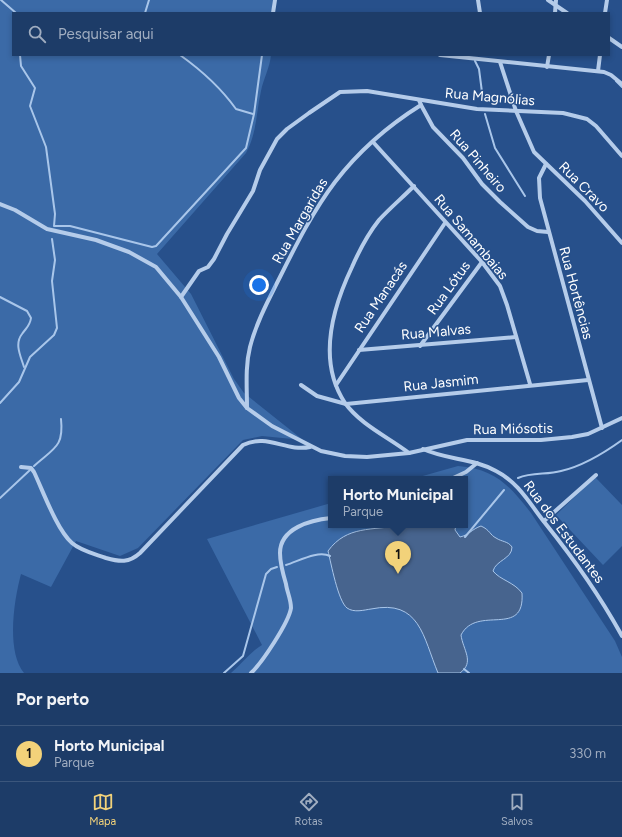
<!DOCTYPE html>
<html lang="pt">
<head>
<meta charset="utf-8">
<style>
  :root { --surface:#1d3c68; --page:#2a4771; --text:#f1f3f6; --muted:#a0adc0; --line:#3b567c; --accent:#f2d27a }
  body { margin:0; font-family:Figtree,sans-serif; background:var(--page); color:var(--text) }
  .you { position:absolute; left:259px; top:285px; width:14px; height:14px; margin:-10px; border:3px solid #fff; border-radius:50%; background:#1a73e8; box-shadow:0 0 0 6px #1a73e833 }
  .badge { display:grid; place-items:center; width:26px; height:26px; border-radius:50%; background:var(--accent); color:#111; font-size:13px; font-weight:700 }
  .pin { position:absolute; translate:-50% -33px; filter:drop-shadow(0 1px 2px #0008) }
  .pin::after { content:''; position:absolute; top:21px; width:14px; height:12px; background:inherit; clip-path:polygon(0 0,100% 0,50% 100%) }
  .popup { position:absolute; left:328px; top:476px; width:140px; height:52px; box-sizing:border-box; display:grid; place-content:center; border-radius:0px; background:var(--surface); filter:drop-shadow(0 1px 3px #0005); font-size:13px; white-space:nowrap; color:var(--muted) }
  .popup b { font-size:15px; color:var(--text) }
  .popup::after { content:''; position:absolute; left:50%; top:100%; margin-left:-8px; border:8px solid transparent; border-top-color:var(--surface) }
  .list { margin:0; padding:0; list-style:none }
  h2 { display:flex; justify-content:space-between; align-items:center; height:52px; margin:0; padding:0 16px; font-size:17px }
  h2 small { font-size:13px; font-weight:400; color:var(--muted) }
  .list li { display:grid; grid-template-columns:26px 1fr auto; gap:12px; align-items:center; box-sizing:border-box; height:56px; padding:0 16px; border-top:1px solid var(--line) }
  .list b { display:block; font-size:15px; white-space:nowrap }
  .list p { margin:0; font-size:13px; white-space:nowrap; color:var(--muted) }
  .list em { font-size:13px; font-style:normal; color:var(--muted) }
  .icon { flex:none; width:22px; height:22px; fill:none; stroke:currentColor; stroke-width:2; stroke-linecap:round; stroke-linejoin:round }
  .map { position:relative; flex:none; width:622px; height:673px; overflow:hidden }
  .search { position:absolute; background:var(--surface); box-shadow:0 2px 6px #0003; left:12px; right:12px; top:12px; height:44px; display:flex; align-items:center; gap:10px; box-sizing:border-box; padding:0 14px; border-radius:0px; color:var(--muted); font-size:15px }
  .sheet { height:108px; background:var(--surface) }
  nav { display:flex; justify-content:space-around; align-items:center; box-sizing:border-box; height:56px; border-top:1px solid var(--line); background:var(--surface); font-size:11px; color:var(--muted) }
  nav a { display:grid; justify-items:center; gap:2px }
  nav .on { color:var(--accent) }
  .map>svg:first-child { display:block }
  .green { fill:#3b6aa7 }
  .water { fill:#47648e; stroke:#a9c6ea }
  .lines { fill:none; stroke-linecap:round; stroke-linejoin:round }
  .stream { stroke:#a9c6ea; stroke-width:2 }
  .minor { stroke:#b5ccea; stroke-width:4 }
  .labels { text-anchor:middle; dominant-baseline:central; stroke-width:3; stroke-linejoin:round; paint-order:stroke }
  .street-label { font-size:14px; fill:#fff; stroke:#27508b }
</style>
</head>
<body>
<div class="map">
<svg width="622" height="673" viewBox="0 0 622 673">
  <rect width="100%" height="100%" fill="#27508b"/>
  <g class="green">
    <path d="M0 0H273L272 13H13V55H271C270 67 263 80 261 91 256 113 257 133 246 153L157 254 191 294 234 379 244 393 303 440 262 436 243 440 138 548 120 556 76 541 51 587 21 574C14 600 6 651 24 673H0Z"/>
    <path d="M458 466C495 469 509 485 531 513L615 641 622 657V673H231C242 664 250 652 262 645L207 539 331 503V525H465V479H412Z"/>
    <polygon points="595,477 622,505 622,546 603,565 556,515"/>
  </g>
  <path class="water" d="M401 525H456L455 530 460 537C469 535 472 529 481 526 490 530 490 535 496 538 502 542 508 541 512 547 512 559 496 560 493 571 500 580 514 582 522 593 525 639 477 604 461 635 463 650 475 662 460 673H438C423 637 420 599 371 609 364 610 354 613 347 608 338 601 331 563 328 551 347 525 372 531 401 525Z"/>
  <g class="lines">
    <g class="stream">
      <polyline points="1,0 16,13"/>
      <polyline points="145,13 149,0"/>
      <polyline points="20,55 21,66 35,88 30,106 46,147 55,214 54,226 70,226 152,247 156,246 246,148 254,114 262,55"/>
      <path d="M180 55C201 70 221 88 236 109L253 114"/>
      <polyline points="475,61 479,69 483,100"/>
      <polyline points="616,81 622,87"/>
      <polyline points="485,114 495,148 525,196"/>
      <path d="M0 297 27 311 31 318C30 326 26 328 22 334 14 344 21 357 24 367"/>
      <polyline points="0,403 19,382 30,357 54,335 57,328 52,281 55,260 52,239"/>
      <path d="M34 466C54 448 64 447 61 419"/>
      <path d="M518 478C532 472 547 475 561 471 583 466 604 453 622 440"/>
      <polyline points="0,498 30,470"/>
      <polyline points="465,537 504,490"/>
      <path d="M286 565C299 561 318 550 330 556"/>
      <polyline points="464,669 469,673"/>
      <polyline points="224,673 243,656 266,574 271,569 277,567"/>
    </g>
    <g class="minor">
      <polyline points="478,0 480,13"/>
      <polyline points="548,0 567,13"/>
      <polyline points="273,13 275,0"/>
      <polyline points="555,13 556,0"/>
      <polyline points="605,13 607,0"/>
      <polyline points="609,38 622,47"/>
      <polyline points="440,55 604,72 611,75 622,84"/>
      <polyline points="500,62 516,111 534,152 585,201 622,243"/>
      <polyline points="547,67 549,55"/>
      <polyline points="598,71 600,55"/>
      <polyline points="421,105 433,127 463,158 482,184 500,202 528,227 537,231 548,232"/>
      <polyline points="373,142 482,262 500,286 507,305 530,384"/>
      <polyline points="546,164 539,178 540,198 602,428"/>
      <polyline points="0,204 15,210 47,229 96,240 129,252 156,267 181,297 219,357 239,398 247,408 272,426 321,451 345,456 367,457 409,453 467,440 541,440 572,437 588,434 622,418"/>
      <polyline points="181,297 199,271 208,267 214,259 227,234 253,191 260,170 277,139 287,129 309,113 340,92 367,91 477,109 563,113 587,119 596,126 622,156"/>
      <polyline points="420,346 482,262"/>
      <polyline points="359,350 516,337"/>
      <polyline points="301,385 317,396 346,404 588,380"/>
      <polyline points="336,385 445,223"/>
      <path d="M247 408C247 387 245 367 250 347 256 323 269 299 280 277 296 245 313 211 335 182 358 152 389 125 421 105L419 100"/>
      <path d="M423 449C447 460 473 458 496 471 518 482 530 504 545 523 574 559 600 596 622 636"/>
      <path d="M409 453C388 437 361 425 345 403 317 361 332 309 352 267 359 251 368 234 379 220 390 208 402 198 414 186"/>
      <path d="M21 467 31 468 34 472C43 491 57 530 72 543 81 551 95 554 106 558 120 562 129 563 140 553L243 445C267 433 286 452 310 447"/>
      <polyline points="451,479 466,472 477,463"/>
      <polyline points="544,521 596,475"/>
      <path d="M251 673C262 663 289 622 291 608 291 599 287 592 286 584 283 574 280 564 280 553 280 528 311 520 331 518"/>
    </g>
  </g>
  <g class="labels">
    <g class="street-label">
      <text transform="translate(490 97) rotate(5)">Rua Magnólias</text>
      <text transform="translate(478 161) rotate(49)">Rua Pinheiro</text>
      <text transform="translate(584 187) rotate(45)">Rua Cravo</text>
      <text transform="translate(300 221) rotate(-60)">Rua Margaridas</text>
      <text transform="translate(471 237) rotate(50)">Rua Samambaias</text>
      <text transform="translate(449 288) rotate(-54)">Rua Lótus</text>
      <text transform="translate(576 293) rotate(75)">Rua Hortências</text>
      <text transform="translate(381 297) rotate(-56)">Rua Manacás</text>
      <text transform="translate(436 332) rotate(-5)">Rua Malvas</text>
      <text transform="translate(441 383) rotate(-6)">Rua Jasmim</text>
      <text transform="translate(513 429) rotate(-1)">Rua Miósotis</text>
      <text transform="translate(564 532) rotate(53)">Rua dos Estudantes</text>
    </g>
  </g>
</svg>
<div class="you"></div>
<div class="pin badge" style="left:398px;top:574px">1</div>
<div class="popup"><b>Horto Municipal</b>Parque</div>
<div class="search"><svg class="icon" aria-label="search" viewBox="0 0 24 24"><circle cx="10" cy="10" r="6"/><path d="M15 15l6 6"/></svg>Pesquisar aqui</div>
</div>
<section class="sheet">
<h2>Por perto<small></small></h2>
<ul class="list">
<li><span class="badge">1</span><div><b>Horto Municipal</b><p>Parque</p></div><em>330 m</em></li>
</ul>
</section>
<nav>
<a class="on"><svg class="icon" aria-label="map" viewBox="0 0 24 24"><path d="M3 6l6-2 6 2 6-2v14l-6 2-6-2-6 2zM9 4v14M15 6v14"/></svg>Mapa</a>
<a><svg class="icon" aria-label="directions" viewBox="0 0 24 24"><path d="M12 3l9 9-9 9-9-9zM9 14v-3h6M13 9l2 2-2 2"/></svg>Rotas</a>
<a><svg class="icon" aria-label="saved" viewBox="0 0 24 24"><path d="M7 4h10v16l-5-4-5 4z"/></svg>Salvos</a>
</nav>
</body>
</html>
